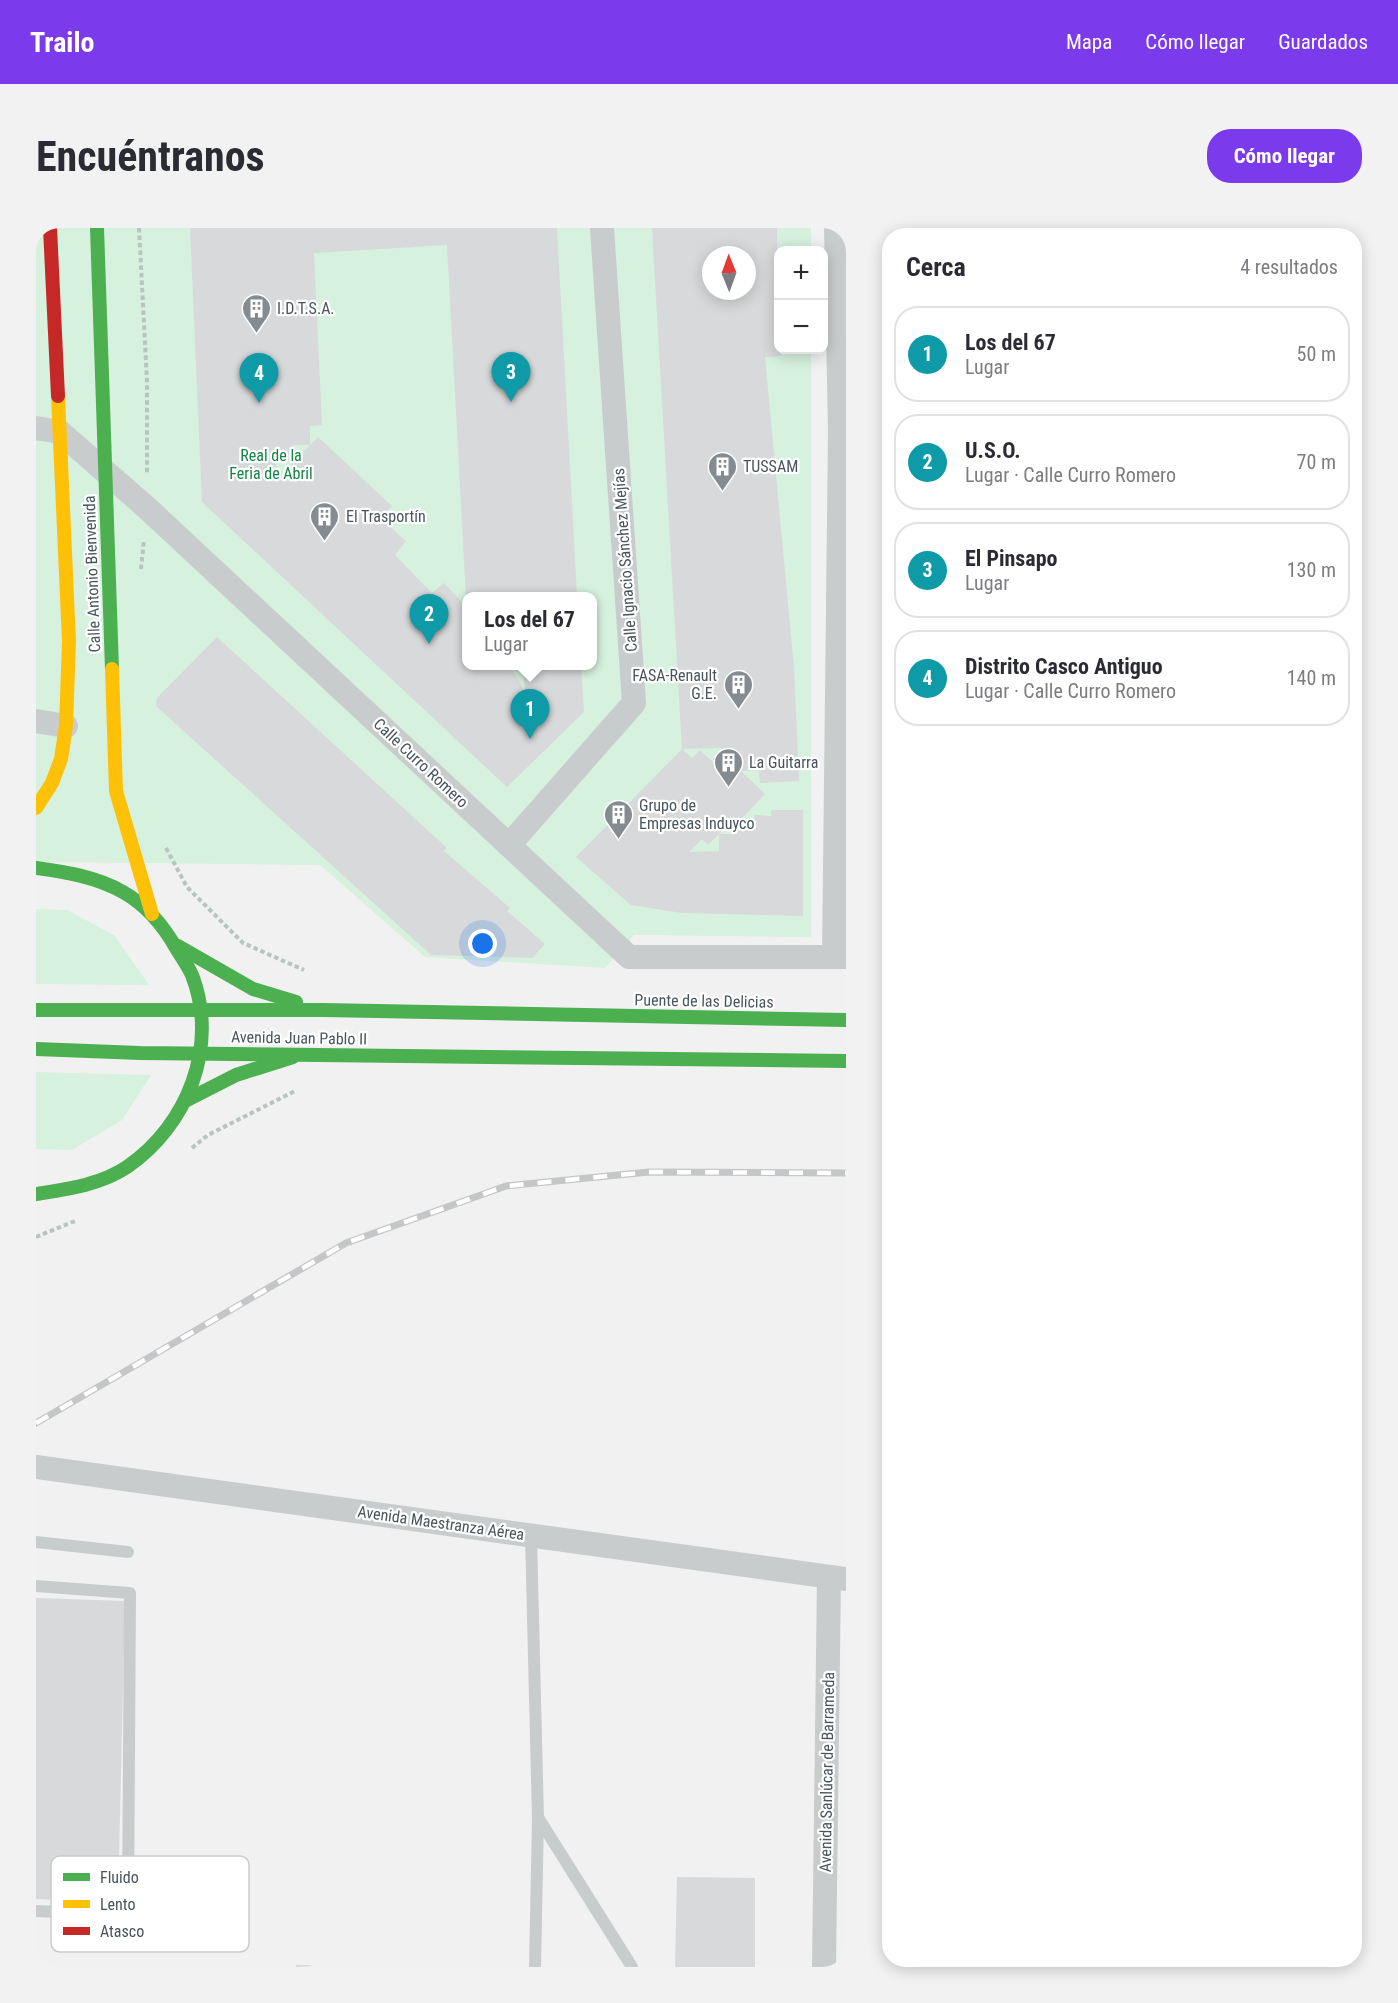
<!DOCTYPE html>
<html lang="es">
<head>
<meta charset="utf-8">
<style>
  :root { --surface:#fff; --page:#f2f2f3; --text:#2b2b33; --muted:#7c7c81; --line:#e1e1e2; --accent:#7c3aed }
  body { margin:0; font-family:"Roboto Condensed",sans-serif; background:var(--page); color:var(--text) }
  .controls { position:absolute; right:18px; top:18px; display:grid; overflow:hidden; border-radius:12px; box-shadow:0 3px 15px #0003 }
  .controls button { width:54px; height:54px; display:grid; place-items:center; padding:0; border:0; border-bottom:2px solid var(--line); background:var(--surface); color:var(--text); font:30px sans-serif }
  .compass { position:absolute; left:666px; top:18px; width:54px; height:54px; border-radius:50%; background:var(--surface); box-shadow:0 3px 15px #0003; rotate:359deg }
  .you { position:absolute; left:447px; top:716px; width:21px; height:21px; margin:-15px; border:4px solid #fff; border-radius:50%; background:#1a73e8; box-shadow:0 0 0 9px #1a73e833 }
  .badge { display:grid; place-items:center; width:39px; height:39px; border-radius:50%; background:var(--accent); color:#fff; font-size:20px; font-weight:700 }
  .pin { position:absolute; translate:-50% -50px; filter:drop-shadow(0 2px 3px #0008) }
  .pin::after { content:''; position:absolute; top:32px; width:21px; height:18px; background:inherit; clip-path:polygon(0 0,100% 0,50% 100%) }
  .popup { position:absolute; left:426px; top:364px; width:135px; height:78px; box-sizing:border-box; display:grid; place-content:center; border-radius:12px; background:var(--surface); filter:drop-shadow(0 2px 4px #0005); font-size:20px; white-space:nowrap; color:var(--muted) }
  .popup b { font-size:22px; color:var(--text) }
  .popup::after { content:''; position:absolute; left:50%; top:100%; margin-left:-12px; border:12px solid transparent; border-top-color:var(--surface) }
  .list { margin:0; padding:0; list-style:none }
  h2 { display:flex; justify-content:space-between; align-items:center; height:78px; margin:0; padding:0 24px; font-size:26px }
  h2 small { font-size:20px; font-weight:400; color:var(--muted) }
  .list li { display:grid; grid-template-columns:39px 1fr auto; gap:18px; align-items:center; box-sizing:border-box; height:96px; margin:0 12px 12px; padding:0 12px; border:2px solid var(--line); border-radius:24px }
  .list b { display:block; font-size:22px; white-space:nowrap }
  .list p { margin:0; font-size:20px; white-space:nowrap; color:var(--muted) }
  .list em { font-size:20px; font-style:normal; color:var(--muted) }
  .map { position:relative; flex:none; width:810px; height:1739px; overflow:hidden; border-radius:24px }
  header { display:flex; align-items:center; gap:36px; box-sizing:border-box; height:84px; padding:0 30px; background:var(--accent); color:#fff }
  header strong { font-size:28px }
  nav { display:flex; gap:33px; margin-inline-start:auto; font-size:21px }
  .intro { display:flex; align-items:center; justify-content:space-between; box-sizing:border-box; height:144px; padding:0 36px }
  h1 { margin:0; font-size:42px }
  .button { padding:15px 27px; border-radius:24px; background:var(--accent); color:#fff; font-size:21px; font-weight:700 }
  main { display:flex; gap:36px; padding:0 36px }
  aside { flex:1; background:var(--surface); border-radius:24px; box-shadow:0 3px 15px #0003 }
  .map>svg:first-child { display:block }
  .green { fill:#d6f1de; fill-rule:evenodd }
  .building { fill:#d8d9da; fill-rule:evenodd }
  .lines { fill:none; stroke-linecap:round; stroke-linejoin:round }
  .path { stroke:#b8c4bf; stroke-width:4; stroke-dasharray:4.5 3; stroke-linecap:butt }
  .lane { stroke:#c9cccd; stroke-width:12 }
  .street { stroke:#c9cccd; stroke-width:24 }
  .fast { stroke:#4caf50; stroke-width:14 }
  .slow { stroke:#ffc107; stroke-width:14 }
  .jam { stroke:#c62828; stroke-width:14 }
  .rail-casing { stroke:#c5c6c8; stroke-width:7 }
  .rail { stroke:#fff; stroke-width:4.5; stroke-dasharray:14; stroke-linecap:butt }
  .labels { text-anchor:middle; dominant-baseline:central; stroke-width:4.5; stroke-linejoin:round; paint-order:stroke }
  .poi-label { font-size:16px; fill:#48555e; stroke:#fff; text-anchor:start }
  .park-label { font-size:16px; fill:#158344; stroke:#fff }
  .street-label { font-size:16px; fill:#48555e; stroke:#fff }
  .key { fill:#fff; stroke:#c8cccf; stroke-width:1.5 }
  .key-label { font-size:16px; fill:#48555e }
</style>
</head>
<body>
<header>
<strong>Trailo</strong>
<nav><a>Mapa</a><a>Cómo llegar</a><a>Guardados</a></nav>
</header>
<div class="intro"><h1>Encuéntranos</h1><a class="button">Cómo llegar</a></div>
<main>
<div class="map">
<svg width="810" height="1739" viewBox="0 0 810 1739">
  <rect width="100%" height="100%" fill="#f2f1f1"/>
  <g class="green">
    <path d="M0 0H775V22H742V122H775V709L598 707 569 740 389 729 284 637 0 634ZM675 27H711V63H675ZM431 368H557V438H431Z"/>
    <polygon points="0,681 31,682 78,707 113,757 0,756"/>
    <polygon points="0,844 115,847 86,892 36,922 0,921"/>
  </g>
  <g class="building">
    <path d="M154 0H521L541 368 430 369 411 17 278 25 286 197 274 198V217H257L258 233 282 209 356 278 344 290 370 313 359 327 396 365 408 355 431 379V438H474L489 463 487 438H545L548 484 471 559 166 274ZM258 233 241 251 240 234Z"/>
    <path d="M616 0H741L742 122H745L746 128 729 129 758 440 763 553 724 555 723 543H687L697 552 705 543 729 566 701 596 698 593 683 606H701V596H718L719 587 735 588V582H767V688L646 685 595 677 540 629 646 521 656 530 664 522 687 543 686 520 646 521ZM675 27H711V63H675ZM683 606V623L653 624 666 611 672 617Z"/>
    <polygon points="181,409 411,620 408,623 474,680 471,683 509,716 496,730 395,727 120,478 121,470"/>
    <polygon points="0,1370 89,1373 82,1675 0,1671"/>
    <polygon points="641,1649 719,1650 719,1739 639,1739"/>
    <polygon points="260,1737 272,1737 278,1738 260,1739"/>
  </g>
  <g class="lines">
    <g class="path">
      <polyline points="103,0 111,153 111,245"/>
      <polyline points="105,341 108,312"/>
      <polyline points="130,620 151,659 207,715 268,742"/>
      <polyline points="156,920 172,907 259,863"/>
      <polyline points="0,1009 39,993"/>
    </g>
    <g class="lane">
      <polyline points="495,1308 502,1590 499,1739"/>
      <polyline points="0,1314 92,1324"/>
      <polyline points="0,1358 94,1365 92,1680 68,1686 0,1683"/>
      <polyline points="503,1591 596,1739"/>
    </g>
    <g class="street">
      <polyline points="0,200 24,204 111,280 593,729 810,729"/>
      <polyline points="0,493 30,498"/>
      <polyline points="473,617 598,475 566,0"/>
      <polyline points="798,729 804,203 800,0"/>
      <polyline points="0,1239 810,1351"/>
      <polyline points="788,1739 793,1349"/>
    </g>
    <g class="fast">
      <polyline points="61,0 76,441"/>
      <path d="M0 640C30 644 61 649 87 664 110 677 127 697 140 720 145 728 152 738 156 747 183 818 152 897 91 939 64 957 31 961 0 966"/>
      <polyline points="142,718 217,761 260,774"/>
      <polyline points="0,782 287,782 810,792"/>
      <polyline points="0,821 104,825 810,833"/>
      <polyline points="151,872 200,847 257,829"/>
    </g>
    <g class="slow">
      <polyline points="76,441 80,563 116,686"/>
      <polyline points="0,580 16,555 25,531 30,498 33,413 22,168"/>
    </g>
    <polyline class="jam" points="14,0 22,168"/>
    <defs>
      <polyline id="rail" points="0,1195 310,1015 470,958 613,944 810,945"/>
    </defs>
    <use href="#rail" class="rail-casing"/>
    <use href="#rail" class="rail"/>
  </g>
  <defs>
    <symbol id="building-pin" viewBox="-11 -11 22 30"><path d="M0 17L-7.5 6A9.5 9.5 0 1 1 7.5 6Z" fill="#848c91" stroke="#fff"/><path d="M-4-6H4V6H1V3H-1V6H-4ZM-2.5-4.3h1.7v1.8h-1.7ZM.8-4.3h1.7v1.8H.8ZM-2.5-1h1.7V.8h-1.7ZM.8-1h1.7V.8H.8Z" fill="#fff"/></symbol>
  </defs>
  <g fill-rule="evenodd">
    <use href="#building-pin" x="204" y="64" width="33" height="45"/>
    <use href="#building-pin" x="670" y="222" width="33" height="45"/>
    <use href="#building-pin" x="272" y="272" width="33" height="45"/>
    <use href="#building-pin" x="686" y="440" width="33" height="45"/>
    <use href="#building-pin" x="676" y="518" width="33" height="45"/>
    <use href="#building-pin" x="566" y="570" width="33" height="45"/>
  </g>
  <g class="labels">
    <g class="poi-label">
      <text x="241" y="80">I.D.T.S.A.</text>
      <text x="707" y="238">TUSSAM</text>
      <text x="310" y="288">El Trasportín</text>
      <text x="681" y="447" text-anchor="end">FASA-Renault<tspan x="681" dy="18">G.E.</tspan></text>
      <text x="713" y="534">La Guitarra</text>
      <text x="603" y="577">Grupo de<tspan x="603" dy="18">Empresas Induyco</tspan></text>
    </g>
    <g class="park-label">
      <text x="235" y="227">Real de la<tspan x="235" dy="18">Feria de Abril</tspan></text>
    </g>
    <g class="street-label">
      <text transform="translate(589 332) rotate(-94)">Calle Ignacio Sánchez Mejías</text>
      <text transform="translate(56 346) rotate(-92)">Calle Antonio Bienvenida</text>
      <text transform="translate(385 535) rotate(43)">Calle Curro Romero</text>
      <text transform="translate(668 773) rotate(1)">Puente de las Delicias</text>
      <text transform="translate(263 810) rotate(1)">Avenida Juan Pablo II</text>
      <text transform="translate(405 1295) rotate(8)">Avenida Maestranza Aérea</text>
      <text transform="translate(791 1544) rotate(-89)">Avenida Sanlúcar de Barrameda</text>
    </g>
  </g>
  <rect x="15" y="1628" width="198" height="96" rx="9" class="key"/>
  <rect x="27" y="1645" width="27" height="8" fill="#4caf50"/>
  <rect x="27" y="1672" width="27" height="8" fill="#ffc107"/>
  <rect x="27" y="1699" width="27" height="8" fill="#c62828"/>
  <g class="key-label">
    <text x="64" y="1655">Fluido</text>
    <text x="64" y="1682">Lento</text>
    <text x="64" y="1709">Atasco</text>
  </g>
</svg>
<div class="controls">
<button>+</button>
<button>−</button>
</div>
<svg class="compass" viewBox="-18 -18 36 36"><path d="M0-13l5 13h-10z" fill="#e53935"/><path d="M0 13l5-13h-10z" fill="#7c7c81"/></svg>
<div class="you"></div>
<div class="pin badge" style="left:494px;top:511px;background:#0f9aa8">1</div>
<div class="popup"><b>Los del 67</b>Lugar</div>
<div class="pin badge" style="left:393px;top:416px;background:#0f9aa8">2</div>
<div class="pin badge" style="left:475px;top:174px;background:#0f9aa8">3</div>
<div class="pin badge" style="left:223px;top:175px;background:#0f9aa8">4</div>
</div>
<aside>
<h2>Cerca<small>4 resultados</small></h2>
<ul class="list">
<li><span class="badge" style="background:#0f9aa8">1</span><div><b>Los del 67</b><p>Lugar</p></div><em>50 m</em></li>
<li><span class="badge" style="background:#0f9aa8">2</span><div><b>U.S.O.</b><p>Lugar · Calle Curro Romero</p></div><em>70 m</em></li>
<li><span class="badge" style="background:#0f9aa8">3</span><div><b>El Pinsapo</b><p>Lugar</p></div><em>130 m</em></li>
<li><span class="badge" style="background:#0f9aa8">4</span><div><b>Distrito Casco Antiguo</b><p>Lugar · Calle Curro Romero</p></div><em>140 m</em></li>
</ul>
</aside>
</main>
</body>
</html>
